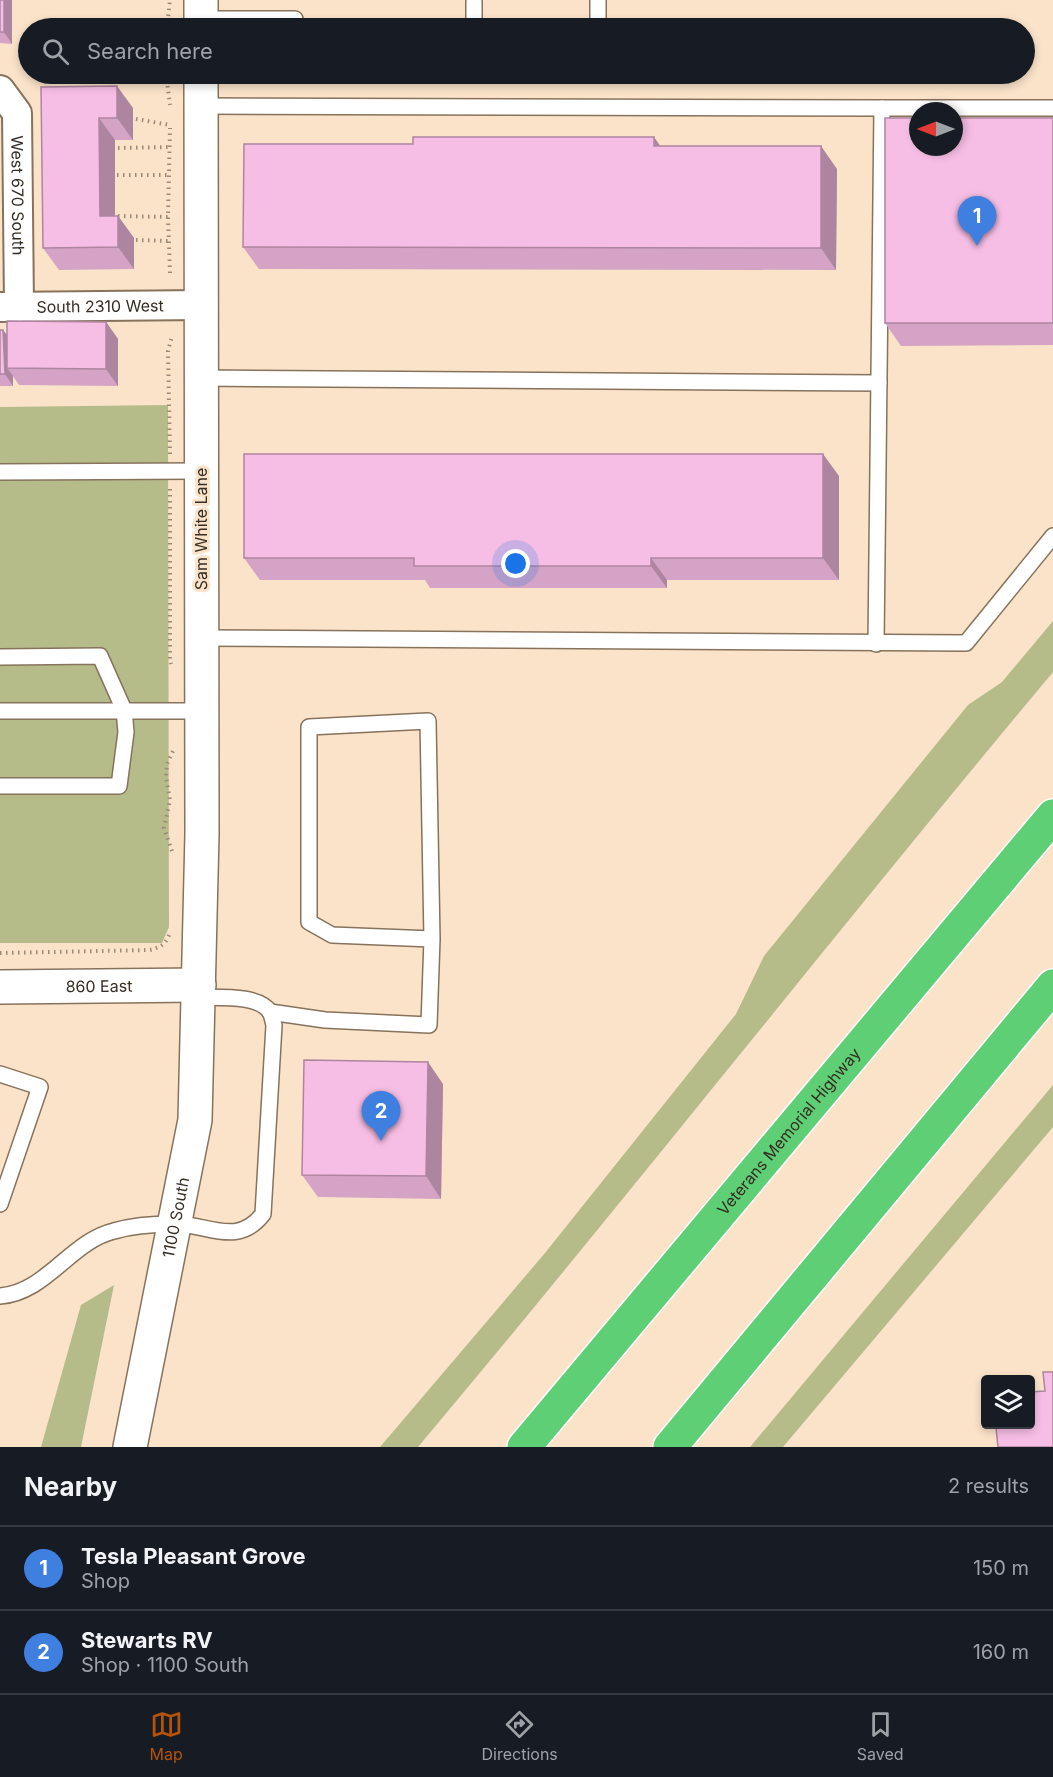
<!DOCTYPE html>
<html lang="en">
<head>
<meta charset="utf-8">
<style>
  :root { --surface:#171b24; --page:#242831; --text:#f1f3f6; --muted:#9ea1a6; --line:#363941; --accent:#b45309 }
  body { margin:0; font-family:Inter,sans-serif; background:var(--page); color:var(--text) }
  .controls { position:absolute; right:18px; bottom:18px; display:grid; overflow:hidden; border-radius:6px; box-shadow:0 3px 9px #0003 }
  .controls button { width:54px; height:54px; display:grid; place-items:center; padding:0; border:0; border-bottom:2px solid var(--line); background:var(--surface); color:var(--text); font:30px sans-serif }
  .compass { position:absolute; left:909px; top:102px; width:54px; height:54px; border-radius:50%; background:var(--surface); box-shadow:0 3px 9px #0003; rotate:270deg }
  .you { position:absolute; left:516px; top:564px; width:21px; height:21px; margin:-15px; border:4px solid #fff; border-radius:50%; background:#1a73e8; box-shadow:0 0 0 9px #1a73e833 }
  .badge { display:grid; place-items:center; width:39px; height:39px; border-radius:50%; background:var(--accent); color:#fff; font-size:20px; font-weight:700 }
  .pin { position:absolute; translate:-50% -50px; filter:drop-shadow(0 2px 3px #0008) }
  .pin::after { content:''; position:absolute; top:32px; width:21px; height:18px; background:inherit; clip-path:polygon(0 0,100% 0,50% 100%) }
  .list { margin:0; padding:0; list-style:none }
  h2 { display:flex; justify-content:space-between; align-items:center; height:78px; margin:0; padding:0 24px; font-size:26px }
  h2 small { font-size:20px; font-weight:400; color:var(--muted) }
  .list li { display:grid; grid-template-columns:39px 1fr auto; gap:18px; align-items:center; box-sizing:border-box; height:84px; padding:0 24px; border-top:2px solid var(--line) }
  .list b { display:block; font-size:22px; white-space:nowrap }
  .list p { margin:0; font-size:20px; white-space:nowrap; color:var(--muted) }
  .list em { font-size:20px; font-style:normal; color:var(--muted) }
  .icon { flex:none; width:33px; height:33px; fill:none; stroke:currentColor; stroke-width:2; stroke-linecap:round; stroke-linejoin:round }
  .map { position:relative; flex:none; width:1053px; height:1447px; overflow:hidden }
  .search { position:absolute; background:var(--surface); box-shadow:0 3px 9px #0003; left:18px; right:18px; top:18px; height:66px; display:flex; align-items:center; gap:15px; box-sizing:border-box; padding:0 21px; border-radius:33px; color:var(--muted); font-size:22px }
  .sheet { height:246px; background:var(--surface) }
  nav { display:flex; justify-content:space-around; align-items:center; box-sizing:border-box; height:84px; border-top:2px solid var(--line); background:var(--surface); font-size:16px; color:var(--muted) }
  nav a { display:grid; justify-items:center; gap:3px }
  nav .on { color:var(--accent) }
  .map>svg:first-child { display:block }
  .green { fill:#b5bc8a }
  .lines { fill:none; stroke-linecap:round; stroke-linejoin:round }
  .service-casing { stroke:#87725c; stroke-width:18 }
  .minor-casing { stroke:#87725c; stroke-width:32 }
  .tertiary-casing { stroke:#87725c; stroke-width:36 }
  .motorway-casing { stroke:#fff; stroke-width:36 }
  .path { stroke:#9a8a78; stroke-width:4; stroke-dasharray:1.5 4.5; stroke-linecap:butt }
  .service { stroke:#fff; stroke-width:15 }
  .minor { stroke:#fff; stroke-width:28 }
  .tertiary { stroke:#fff; stroke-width:33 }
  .motorway { stroke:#5ecf75; stroke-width:33 }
  .wall { fill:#d4a3c5 }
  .shaded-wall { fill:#ad85a0 }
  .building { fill:#f7bee5; stroke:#ad85a0; stroke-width:1.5 }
  .labels { text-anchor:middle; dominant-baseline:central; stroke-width:6; stroke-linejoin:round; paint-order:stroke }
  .street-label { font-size:16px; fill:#362d23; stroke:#fbe3ca }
</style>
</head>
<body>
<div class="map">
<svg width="1053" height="1447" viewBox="0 0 1053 1447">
  <rect width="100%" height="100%" fill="#fbe3ca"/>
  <g class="green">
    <polygon points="168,405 169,927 162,943 0,943 0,407"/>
    <path d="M1053 621V672C839 928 633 1191 418 1447H380L545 1253 736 1014 764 956 968 705 1002 682Z"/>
    <polygon points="1053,1085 1053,1127 783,1447 750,1447"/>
    <polygon points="114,1285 81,1447 41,1447 81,1305"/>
  </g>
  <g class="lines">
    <defs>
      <g id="service">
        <polyline points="598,0 598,24"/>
        <polyline points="474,2 474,23"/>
        <polyline points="201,19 295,19"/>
        <polyline points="201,106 882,108"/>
        <polyline points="201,378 879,383"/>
        <polyline points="0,472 200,471"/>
        <polyline points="201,638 966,643 1053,536"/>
        <polyline points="876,644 882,108 1053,108"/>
        <polyline points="0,657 100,656 124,710 126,732 119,786 0,786"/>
        <polyline points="0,711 201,711"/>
        <polyline points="270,1012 325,1020 429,1025 432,939 428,721 309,727 309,922 332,935 432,939"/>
        <polyline points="0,1074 40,1087 0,1204"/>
        <path d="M0 1296C46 1293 71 1241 114 1231 131 1226 156 1224 173 1224 207 1223 237 1248 263 1214L274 1025C273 1022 272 1015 270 1012 259 994 217 998 198 997"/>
      </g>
      <g id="minor">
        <path id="s1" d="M0 90 17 113 19 307"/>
        <path id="s2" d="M0 307 201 305"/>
      </g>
      <g id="tertiary">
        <polyline points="201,0 201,28"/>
        <path id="s3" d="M0 987 199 985"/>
        <path id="s4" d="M130 1447 195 1120 202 834 201 74"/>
      </g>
      <g id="motorway">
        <path id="s5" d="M524 1447 1053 816"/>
        <polyline points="670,1447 1053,986"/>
      </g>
    </defs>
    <use href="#service" class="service-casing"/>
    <use href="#minor" class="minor-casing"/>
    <use href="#tertiary" class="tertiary-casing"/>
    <use href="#motorway" class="motorway-casing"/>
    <g class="path">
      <polyline points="167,28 170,0"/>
      <polyline points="166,74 170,105"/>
      <polyline points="136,119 170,125"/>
      <polyline points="118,148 169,147"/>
      <polyline points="117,175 169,175"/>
      <polyline points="118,216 168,217"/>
      <polyline points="136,240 169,241"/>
      <polyline points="170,273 168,217 170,128"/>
      <polyline points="170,454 168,351 172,336"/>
      <polyline points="170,489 170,659 171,664"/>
      <polyline points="172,851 164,828 170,800 166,777 167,764 173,751"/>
      <path d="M0 953 149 950C159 948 165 945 169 935"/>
    </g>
    <use href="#service" class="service"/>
    <use href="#minor" class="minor"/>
    <use href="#tertiary" class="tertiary"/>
    <use href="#motorway" class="motorway"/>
  </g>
  <g class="wall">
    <polygon points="0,0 12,0 12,44 0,43"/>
    <polygon points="41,87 133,108 133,140 115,140 115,216 118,216 134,238 134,269 59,270 43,248"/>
    <polygon points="1053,118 1053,345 901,346 885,323"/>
    <polygon points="660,146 837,169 836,270 259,269 243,247"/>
    <polygon points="106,322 118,339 118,386 19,385 13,376 13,386 0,386 0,330 3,330 7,335"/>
    <polygon points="839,476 839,580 667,580 667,588 430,588 425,580 260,580 244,558"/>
    <polygon points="443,1084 441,1199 318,1197 302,1175"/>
  </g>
  <g class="shaded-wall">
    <polygon points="4,0 12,0 12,44 4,32"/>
    <polygon points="117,86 133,108 133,140 117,118"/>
    <polygon points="99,118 115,140 115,239 100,216"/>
    <polygon points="654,137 670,160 654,146"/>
    <polygon points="821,146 837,169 836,270 821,248"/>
    <polygon points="118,216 134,238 134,269 118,247"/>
    <polygon points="106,322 118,339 118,386 106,369"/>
    <polygon points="3,330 12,341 7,368 13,376 13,386 5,374"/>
    <polygon points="823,454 839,476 839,580 823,558"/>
    <polygon points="651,558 667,580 667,588 651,566"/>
    <polygon points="428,1062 443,1084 441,1199 426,1176"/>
  </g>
  <g class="building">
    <rect x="0" y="0" width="4" height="32"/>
    <polygon points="117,86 117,118 99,118 100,216 118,216 118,247 43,248 41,87"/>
    <polygon points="885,118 918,118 918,147 954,147 954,118 1053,118 1053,323 885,323"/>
    <polygon points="413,137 654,137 654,146 821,146 821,248 243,247 244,144 413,144"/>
    <polygon points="7,321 106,322 106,369 7,368"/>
    <polygon points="0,330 3,330 5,374 0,374"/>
    <polygon points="244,454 823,454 823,558 651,558 651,566 414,566 414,558 244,558"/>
    <polygon points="304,1060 428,1062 426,1176 302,1175"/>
    <polygon points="1043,1372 1053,1372 1053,1447 998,1447 996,1428 1030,1426 1030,1392 1045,1391"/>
  </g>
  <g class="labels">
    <g class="street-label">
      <text stroke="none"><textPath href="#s1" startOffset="111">West 670 South</textPath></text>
      <text stroke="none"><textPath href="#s2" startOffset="100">South 2310 West</textPath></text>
      <text transform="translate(201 529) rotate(-90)">Sam White Lane</text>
      <text stroke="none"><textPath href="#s3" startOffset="99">860 East</textPath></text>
      <text stroke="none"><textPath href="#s5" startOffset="412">Veterans Memorial Highway</textPath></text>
      <text stroke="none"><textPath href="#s4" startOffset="234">1100 South</textPath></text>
    </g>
  </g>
</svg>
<div class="controls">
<button><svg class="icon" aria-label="layers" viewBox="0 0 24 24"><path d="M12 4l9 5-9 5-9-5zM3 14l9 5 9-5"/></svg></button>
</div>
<svg class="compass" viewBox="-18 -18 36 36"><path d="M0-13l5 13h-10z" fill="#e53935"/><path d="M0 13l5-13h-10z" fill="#9ea1a6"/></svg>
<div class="you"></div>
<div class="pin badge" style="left:977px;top:246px;background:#3f7fe0">1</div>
<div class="pin badge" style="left:381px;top:1141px;background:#3f7fe0">2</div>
<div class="search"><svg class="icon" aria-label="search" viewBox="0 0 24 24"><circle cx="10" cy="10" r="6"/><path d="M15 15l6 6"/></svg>Search here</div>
</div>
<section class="sheet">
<h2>Nearby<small>2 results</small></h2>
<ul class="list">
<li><span class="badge" style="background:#3f7fe0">1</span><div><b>Tesla Pleasant Grove</b><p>Shop</p></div><em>150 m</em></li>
<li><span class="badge" style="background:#3f7fe0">2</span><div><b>Stewarts RV</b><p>Shop · 1100 South</p></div><em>160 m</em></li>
</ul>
</section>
<nav>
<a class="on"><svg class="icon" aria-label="map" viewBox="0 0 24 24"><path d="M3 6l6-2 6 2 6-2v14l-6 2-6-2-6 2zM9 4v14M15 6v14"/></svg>Map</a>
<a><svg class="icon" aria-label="directions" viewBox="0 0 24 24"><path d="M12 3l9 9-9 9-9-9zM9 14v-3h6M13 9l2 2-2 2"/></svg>Directions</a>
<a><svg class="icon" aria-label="saved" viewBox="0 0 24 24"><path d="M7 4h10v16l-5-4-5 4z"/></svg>Saved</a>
</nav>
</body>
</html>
